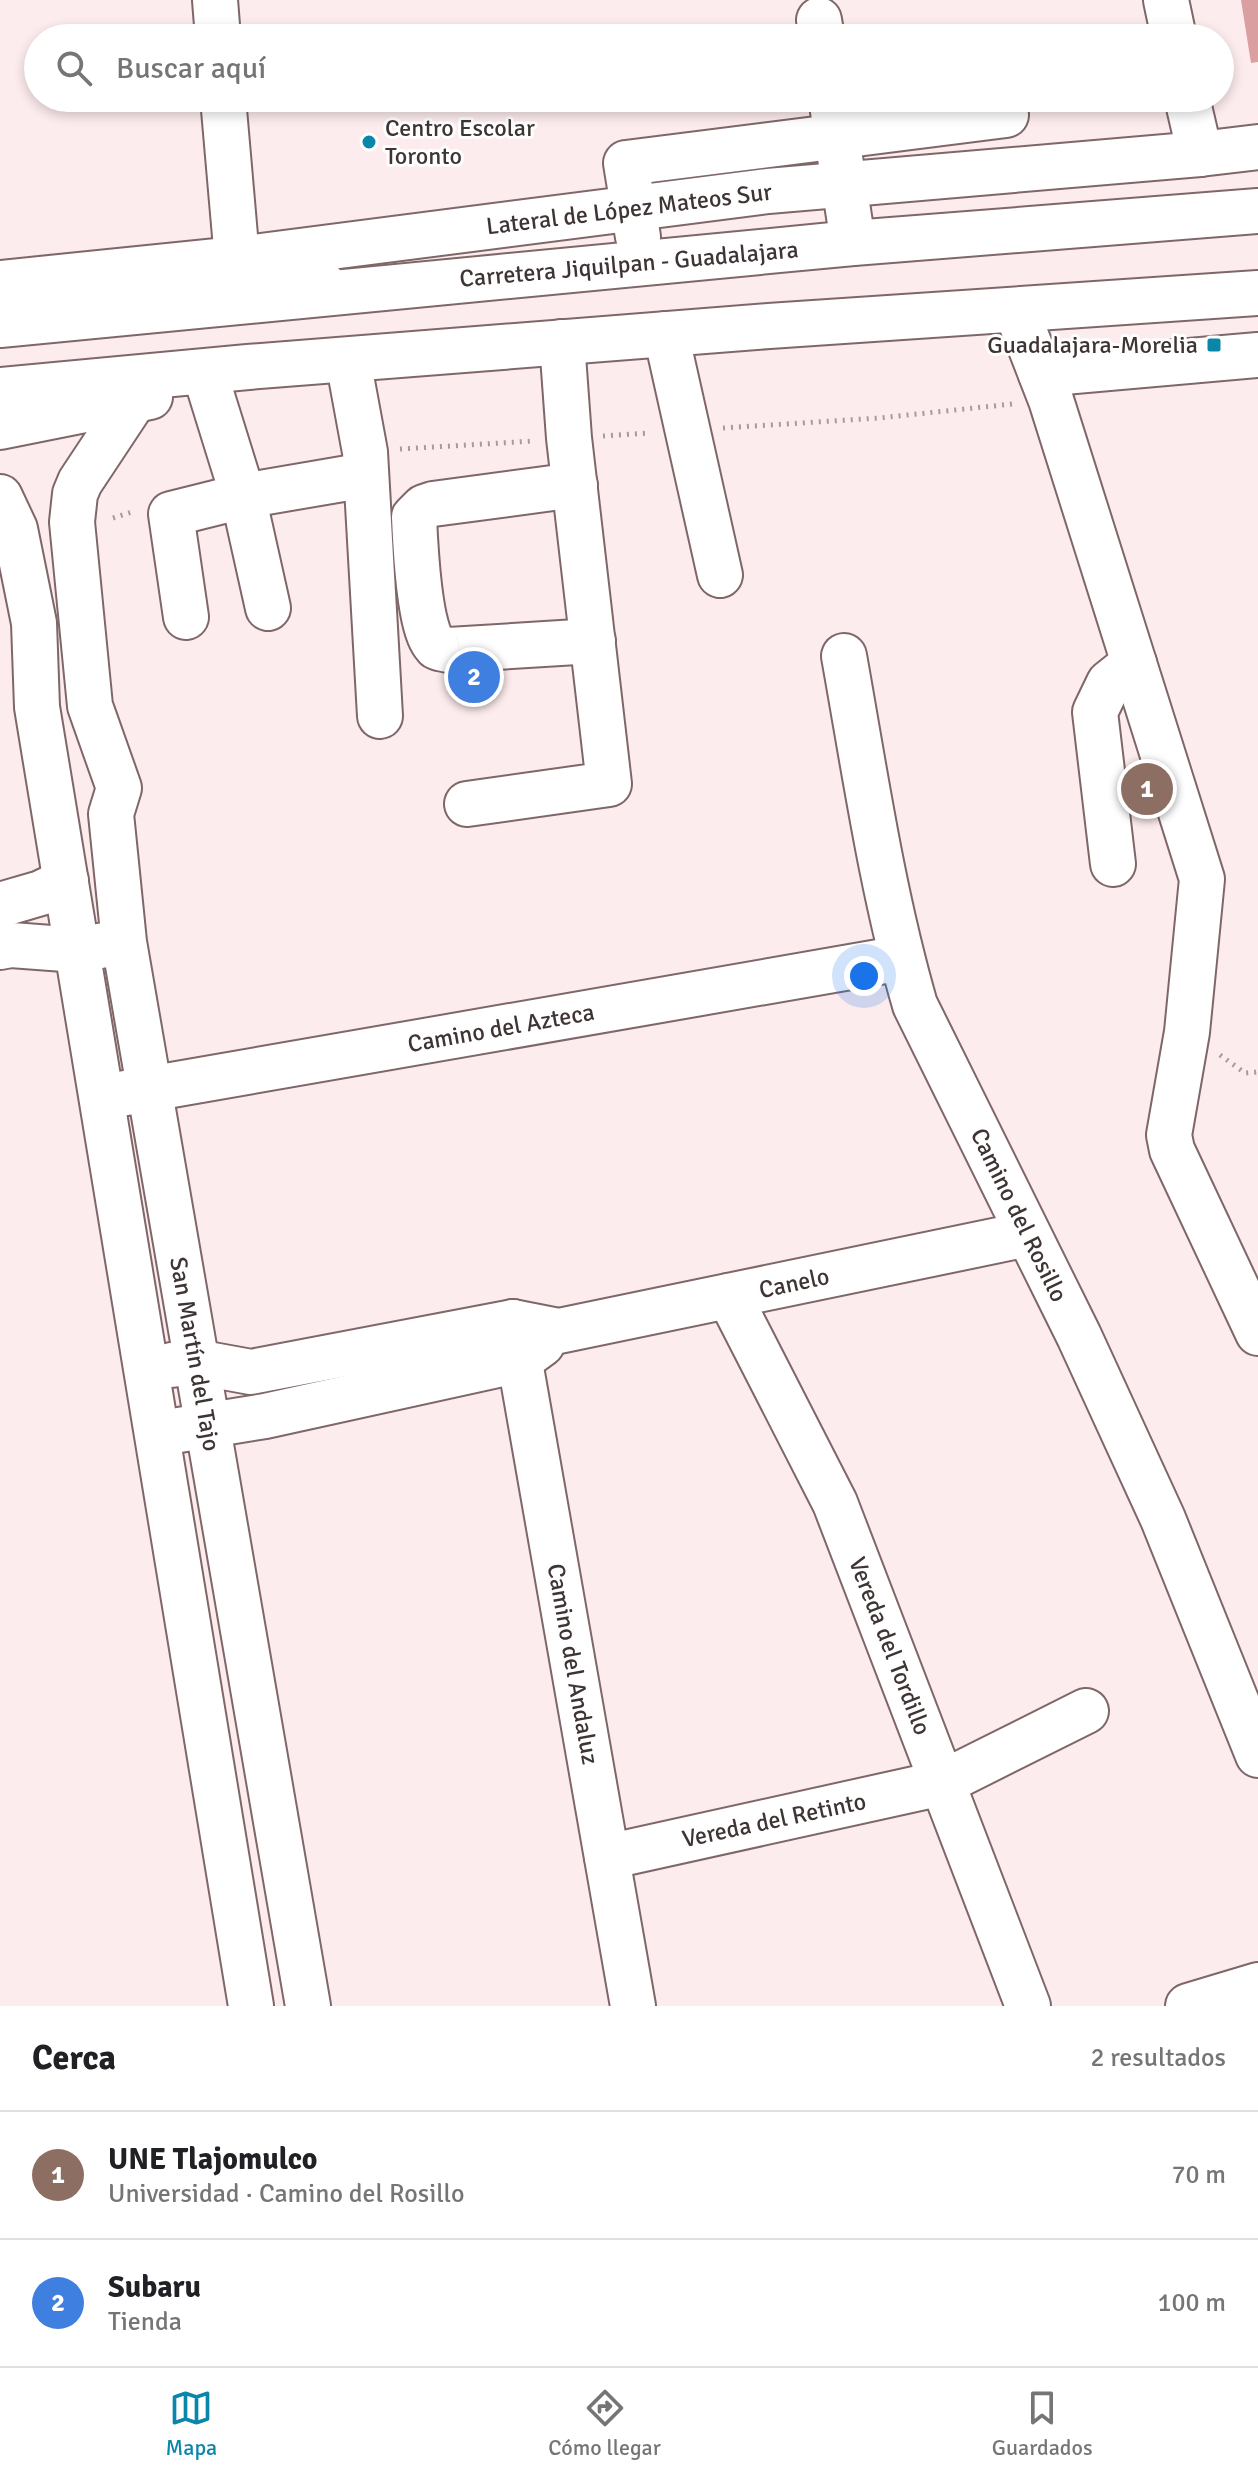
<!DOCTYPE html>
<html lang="es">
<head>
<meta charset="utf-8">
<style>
  :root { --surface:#fff; --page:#f6f6f6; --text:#202124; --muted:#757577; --line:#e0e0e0; --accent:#0a86aa }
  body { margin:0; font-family:Signika,sans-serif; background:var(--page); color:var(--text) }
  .you { position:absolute; left:864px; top:976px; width:28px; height:28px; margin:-20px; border:6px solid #fff; border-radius:50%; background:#1a73e8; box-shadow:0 0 0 12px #1a73e833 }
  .badge { display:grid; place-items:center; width:52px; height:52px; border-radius:50%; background:var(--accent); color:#fff; font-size:26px; font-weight:700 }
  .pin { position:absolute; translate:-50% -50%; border:4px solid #fff; box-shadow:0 2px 8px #0006 }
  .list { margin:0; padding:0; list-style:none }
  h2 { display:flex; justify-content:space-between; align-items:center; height:104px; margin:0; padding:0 32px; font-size:34px }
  h2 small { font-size:26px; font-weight:400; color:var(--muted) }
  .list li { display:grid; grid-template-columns:52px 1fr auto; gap:24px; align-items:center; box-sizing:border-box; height:128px; padding:0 32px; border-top:2px solid var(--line) }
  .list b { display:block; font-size:30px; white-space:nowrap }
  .list p { margin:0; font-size:26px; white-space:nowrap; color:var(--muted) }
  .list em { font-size:26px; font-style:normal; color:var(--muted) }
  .icon { flex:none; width:44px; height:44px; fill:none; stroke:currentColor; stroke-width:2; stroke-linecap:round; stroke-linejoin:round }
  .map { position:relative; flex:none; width:1258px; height:2006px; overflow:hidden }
  .search { position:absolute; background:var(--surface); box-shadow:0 4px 12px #0003; left:24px; right:24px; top:24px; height:88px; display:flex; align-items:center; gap:20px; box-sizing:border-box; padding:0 28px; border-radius:44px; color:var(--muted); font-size:30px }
  .sheet { height:360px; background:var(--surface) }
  nav { display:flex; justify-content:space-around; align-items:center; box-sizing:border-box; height:112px; border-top:2px solid var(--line); background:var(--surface); font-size:22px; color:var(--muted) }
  nav a { display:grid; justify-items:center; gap:4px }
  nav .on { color:var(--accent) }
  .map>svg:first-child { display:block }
  .building { fill:#d99fa1 }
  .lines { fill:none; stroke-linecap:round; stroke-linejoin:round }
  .minor-casing { stroke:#7f6768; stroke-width:48 }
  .highway-casing { stroke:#7f6768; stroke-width:48 }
  .path { stroke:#a89a9b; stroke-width:5; stroke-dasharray:2 6; stroke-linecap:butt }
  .minor { stroke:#fff; stroke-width:44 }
  .highway { stroke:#fff; stroke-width:44 }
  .poi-dot { fill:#0a86aa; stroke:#fefefe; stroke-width:3 }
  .labels { text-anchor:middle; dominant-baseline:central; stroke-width:6; stroke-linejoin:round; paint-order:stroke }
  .poi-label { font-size:24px; fill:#3e3434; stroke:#fefefe; text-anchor:start }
  .street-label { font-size:24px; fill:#3e3434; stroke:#fefefe }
</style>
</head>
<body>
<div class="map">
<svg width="1258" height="2006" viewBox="0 0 1258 2006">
  <rect width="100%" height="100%" fill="#fdeced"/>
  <polygon class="building" points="1241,0 1258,0 1258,62 1251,63"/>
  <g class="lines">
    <defs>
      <g id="minor">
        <polyline points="215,0 218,38"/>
        <polyline points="1166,0 1174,38"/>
        <polyline points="819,20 822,38"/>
        <polyline points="223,98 237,259"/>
        <polyline points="831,98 853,243"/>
        <polyline points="1187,98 1200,154"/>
        <polyline points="638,237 626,163 1006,115"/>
        <polyline points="0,283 237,259 768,191 1200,154 1258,147"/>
        <polyline points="1016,310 1051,400 1202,879 1187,1032 1169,1135 1172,1150 1258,1333"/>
        <polyline points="666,334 720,575"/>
        <polyline points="348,360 365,452 380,716"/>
        <polyline points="1041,374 1258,355"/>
        <polyline points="207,380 243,496 268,608"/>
        <polyline points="133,402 80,482 75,494 72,522 90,706 119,788 111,814 124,942 308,2006"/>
        <polyline points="0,427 150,397"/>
        <path d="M575 485 433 504 424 507 414 517C415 540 419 636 437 647 437 648 449 650 449 650L593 641"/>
        <polyline points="0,497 15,529 34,623 37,707 251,2006"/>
        <polyline points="186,617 171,514 243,496 366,475"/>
        <path d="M844 656C865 773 882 891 915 1005L1079 1336 1163 1519 1258 1755"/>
        <polyline points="467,804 609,784 569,438 562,342"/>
        <polyline points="1113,864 1095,712 1109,683 1134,663"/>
        <polyline points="0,905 41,893 66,881"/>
        <polyline points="0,947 11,945 78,950 105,945"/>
        <polyline points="120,1094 902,958"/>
        <polyline points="729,1296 835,1503 1028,2006"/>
        <polyline points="513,1322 633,2006"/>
        <polyline points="171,1365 196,1362 251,1372 513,1322 559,1331 1028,1234"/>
        <polyline points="179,1430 265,1416 520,1360 542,1344"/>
        <polyline points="607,1857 942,1783 1086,1711"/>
        <polyline points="1188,2006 1258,1985"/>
      </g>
      <g id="highway">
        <polyline points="237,259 324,285"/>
        <polyline points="0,325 853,243 1258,211"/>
        <polyline points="0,390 248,367 769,326 1258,293"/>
      </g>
    </defs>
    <use href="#minor" class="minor-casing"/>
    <use href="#highway" class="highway-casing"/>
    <g class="path">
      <polyline points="723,428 879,418 1012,404"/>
      <polyline points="603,436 649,433"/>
      <polyline points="400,449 534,441"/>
      <polyline points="113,518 135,511"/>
      <polyline points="1220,1055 1245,1073 1258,1072"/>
    </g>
    <use href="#minor" class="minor"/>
    <use href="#highway" class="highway"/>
  </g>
  <g class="poi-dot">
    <circle cx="369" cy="142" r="8"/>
    <rect x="1206" y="337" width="16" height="16" rx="4"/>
  </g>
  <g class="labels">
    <g class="poi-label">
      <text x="385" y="128">Centro Escolar<tspan x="385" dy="28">Toronto</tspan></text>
      <text x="1198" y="345" text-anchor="end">Guadalajara-Morelia</text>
    </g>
    <g class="street-label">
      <text transform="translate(629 209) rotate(-7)">Lateral de López Mateos Sur</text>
      <text transform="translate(629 264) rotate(-5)">Carretera Jiquilpan - Guadalajara</text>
      <text transform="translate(501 1028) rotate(-10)">Camino del Azteca</text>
      <text transform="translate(1019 1215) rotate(64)">Camino del Rosillo</text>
      <text transform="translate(794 1283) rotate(-12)">Canelo</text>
      <text transform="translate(195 1354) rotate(80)">San Martín del Tajo</text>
      <text transform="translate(890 1646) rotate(69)">Vereda del Tordillo</text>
      <text transform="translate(573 1664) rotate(80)">Camino del Andaluz</text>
      <text transform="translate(774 1820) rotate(-12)">Vereda del Retinto</text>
    </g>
  </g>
</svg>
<div class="you"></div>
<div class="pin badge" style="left:1147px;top:789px;background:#8d6e63">1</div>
<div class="pin badge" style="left:474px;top:677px;background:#3f7fe0">2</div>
<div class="search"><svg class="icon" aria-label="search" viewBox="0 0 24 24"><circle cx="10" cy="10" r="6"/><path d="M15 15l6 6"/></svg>Buscar aquí</div>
</div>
<section class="sheet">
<h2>Cerca<small>2 resultados</small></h2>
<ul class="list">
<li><span class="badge" style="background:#8d6e63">1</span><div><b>UNE Tlajomulco</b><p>Universidad · Camino del Rosillo</p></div><em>70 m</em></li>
<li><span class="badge" style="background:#3f7fe0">2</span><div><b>Subaru</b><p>Tienda</p></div><em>100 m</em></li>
</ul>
</section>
<nav>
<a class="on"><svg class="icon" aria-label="map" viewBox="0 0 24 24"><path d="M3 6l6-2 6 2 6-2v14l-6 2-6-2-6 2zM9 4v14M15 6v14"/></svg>Mapa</a>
<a><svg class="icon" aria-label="directions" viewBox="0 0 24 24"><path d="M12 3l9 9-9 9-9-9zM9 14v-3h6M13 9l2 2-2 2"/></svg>Cómo llegar</a>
<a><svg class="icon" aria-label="saved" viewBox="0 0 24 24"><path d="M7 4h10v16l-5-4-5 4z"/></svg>Guardados</a>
</nav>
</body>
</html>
